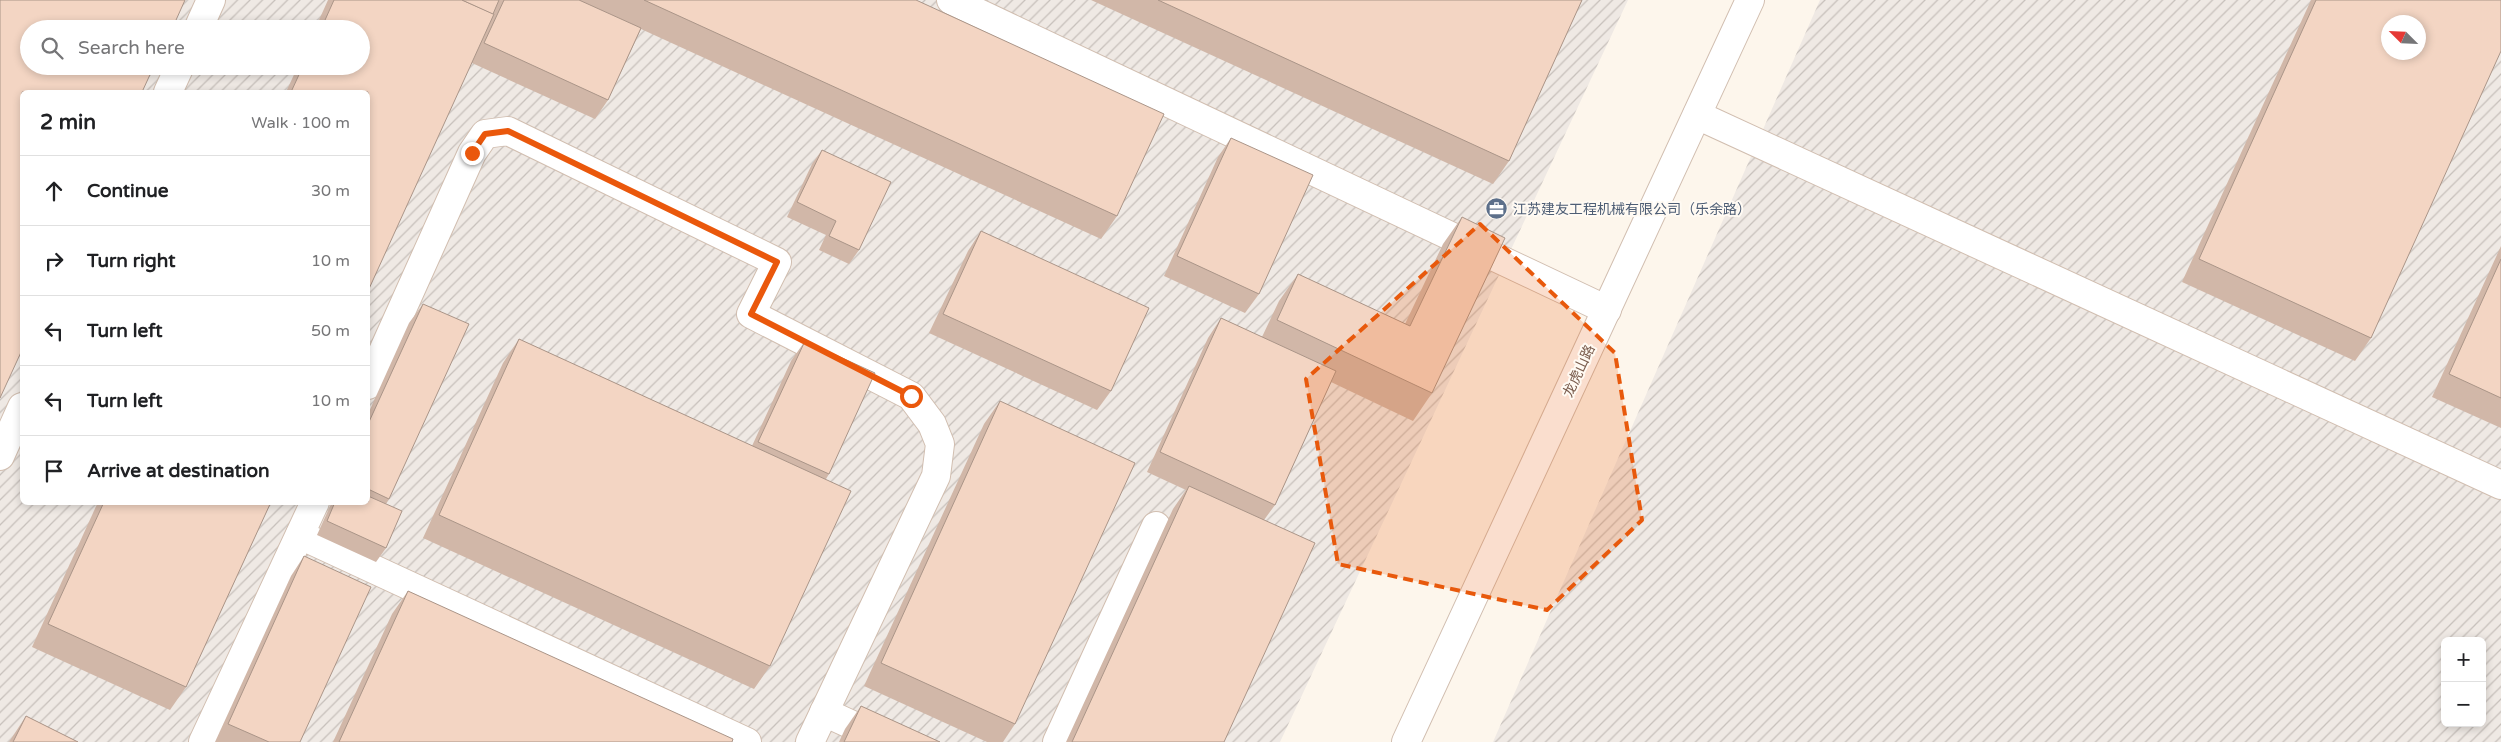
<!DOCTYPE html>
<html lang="en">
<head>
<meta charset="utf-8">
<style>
  :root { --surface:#fff; --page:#f6f6f6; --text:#202124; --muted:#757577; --line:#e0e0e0 }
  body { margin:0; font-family:"Varela Round","Noto Sans SC",sans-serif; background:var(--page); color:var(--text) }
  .controls { position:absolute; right:15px; bottom:15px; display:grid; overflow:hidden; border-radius:8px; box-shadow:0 2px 8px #0003 }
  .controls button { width:45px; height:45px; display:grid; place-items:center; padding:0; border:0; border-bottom:1px solid var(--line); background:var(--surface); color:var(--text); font:25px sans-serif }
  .compass { position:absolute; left:2381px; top:15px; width:45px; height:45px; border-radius:50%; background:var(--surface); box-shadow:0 2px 8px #0003; rotate:294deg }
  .stop { position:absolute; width:15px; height:15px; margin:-11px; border:4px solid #ea580c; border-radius:50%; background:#fff }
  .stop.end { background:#ea580c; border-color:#fff; box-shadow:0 1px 5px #0008 }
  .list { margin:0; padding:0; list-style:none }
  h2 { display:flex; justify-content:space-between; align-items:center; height:65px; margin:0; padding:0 20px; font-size:21px }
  h2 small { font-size:16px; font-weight:400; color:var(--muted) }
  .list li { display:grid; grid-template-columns:32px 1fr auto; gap:15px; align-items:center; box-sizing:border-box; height:70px; padding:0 20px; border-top:1px solid var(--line) }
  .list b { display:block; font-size:19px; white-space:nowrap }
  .list em { font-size:16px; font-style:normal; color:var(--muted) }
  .icon { flex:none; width:28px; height:28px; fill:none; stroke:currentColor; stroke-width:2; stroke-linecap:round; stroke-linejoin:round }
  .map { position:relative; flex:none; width:2501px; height:742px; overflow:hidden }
  .search { position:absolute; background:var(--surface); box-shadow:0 2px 8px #0003; left:20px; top:20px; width:350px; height:55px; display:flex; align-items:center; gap:12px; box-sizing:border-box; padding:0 18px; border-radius:28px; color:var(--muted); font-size:19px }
  .panel { position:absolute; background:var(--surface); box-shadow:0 2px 8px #0003; left:20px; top:90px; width:350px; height:415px; border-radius:8px }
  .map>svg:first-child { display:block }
  .industrial { fill:url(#industrial-furrows); fill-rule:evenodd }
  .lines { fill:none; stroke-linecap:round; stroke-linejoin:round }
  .minor-casing { stroke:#d1beb0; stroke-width:30 }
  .minor { stroke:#fff; stroke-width:28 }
  .wall { fill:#d1b7a8 }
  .building { fill:#f3d5c3; stroke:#aa9588; fill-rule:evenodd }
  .route { stroke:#ea580c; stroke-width:6 }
  .marked { fill:#e8590c; fill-opacity:0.2; stroke:#e8590c; stroke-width:4; stroke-dasharray:10 6; stroke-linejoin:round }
  .labels { text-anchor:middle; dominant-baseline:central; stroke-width:4; stroke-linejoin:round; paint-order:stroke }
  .service-label { font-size:14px; fill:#4e5e75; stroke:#fffaf3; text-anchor:start }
  .street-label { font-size:14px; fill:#7a5c4d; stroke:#fffaf3 }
</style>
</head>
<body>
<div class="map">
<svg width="2501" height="742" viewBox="0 0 2501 742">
  <defs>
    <pattern id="industrial-furrows" width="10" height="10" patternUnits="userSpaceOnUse" patternTransform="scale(1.25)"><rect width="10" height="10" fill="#efe9e4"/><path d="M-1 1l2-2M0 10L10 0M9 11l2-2" fill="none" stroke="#c7c0bb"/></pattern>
  </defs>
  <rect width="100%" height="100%" fill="#fdf6ec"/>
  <g class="industrial">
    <path d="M0 0H1628L1280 742H0ZM29 29H361V66H29ZM22 92H368V502H22Z"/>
    <path d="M1820 0H2501V742H1493ZM2388 22H2418V52H2388ZM2445 641H2482V723H2445Z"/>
  </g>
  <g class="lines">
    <defs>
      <g id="minor">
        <polyline points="951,0 1607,310"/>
        <polyline points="198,29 211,0"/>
        <polyline points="168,92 180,66"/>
        <polyline points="1697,115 2501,485"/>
        <polyline points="368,385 472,153 485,134 508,131 777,262 751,314 911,396 932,424 940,444 936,476 810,742"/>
        <polyline points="0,456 22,407"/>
        <polyline points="300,535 747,742"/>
        <polyline points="824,712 889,742"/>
        <polyline points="203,742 315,502"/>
        <polyline points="1057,742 1156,526"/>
        <polyline points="1406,742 1750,0"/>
      </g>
    </defs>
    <use href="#minor" class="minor-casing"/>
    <use href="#minor" class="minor"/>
  </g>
  <g class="wall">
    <polygon points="328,0 916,0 1117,216 1101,239 641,29 608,100 595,119 472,63 368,92 286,92 298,66 361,66 361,29 315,29"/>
    <polygon points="1091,0 1582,0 1509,161 1493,184"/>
    <polygon points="2311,0 2501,0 2371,338 2355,361 2182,282"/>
    <polygon points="1231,138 1259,294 1245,313 1164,276 1218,157"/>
    <polygon points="822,150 859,250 849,264 819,250 826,235 787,217 812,164"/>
    <polygon points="1462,217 1432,393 1413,421 1331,382 1275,505 1264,520 1224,742 1066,742 1173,509 1186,490 1147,472 1208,338 1221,318 1262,337 1279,301 1298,274 1405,324 1443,244"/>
    <polygon points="981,231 1111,391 1097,410 929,333 968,251"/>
    <polygon points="2501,246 2501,428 2432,397"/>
    <polygon points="423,304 389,499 386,504 386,548 376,562 317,535 332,502 368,502 368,414 409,323"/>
    <polygon points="519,339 752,446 791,361 805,341 829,474 826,479 770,666 754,689 423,538 503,363"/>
    <polygon points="1000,401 1015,724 1003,742 987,742 864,686 984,424"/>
    <polygon points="98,502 271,502 186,687 170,710 32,647"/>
    <polygon points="304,556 300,742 215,742 291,576"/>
    <polygon points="408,591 732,742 333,742 392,614"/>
    <polygon points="861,706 940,742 839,742 845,729"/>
    <polygon points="26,716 78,742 9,742"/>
  </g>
  <g class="building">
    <polygon points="0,0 185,0 172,29 29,29 29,66 154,66 142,92 22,92 22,350 0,398"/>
    <polygon points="334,0 462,0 494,14 368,291 368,92 291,92 303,66 361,66 361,29 321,29"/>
    <polygon points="462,0 499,0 493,14"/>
    <polygon points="504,0 579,0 641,28 608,100 484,43"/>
    <polygon points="644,0 916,0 1164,114 1117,216"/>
    <polygon points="1158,0 1582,0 1509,161"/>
    <path d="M2316 0H2501V51L2371 338 2199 259ZM2388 22H2418V52H2388Z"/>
    <polygon points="1231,138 1313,175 1259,294 1177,256"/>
    <polygon points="822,150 891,182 859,250 829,236 836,221 797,202"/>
    <polygon points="1462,217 1505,238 1432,393 1277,320 1298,274 1410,326"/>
    <polygon points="981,231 1149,308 1111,391 943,314"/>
    <polygon points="2501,259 2501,398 2449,374"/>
    <polygon points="423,304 469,324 389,499 368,489 368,424"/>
    <polygon points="1221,318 1336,371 1275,505 1160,452"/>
    <polygon points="519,339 851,491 770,666 439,515"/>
    <polygon points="805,341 875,373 829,474 758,442"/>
    <polygon points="1000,401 1135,463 1015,724 881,663"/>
    <polygon points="1189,486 1315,543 1224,742 1072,742"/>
    <polygon points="368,496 402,511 386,548 327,521 335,502 368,502"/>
    <polygon points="104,502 271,502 186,687 48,624"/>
    <polygon points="304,556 371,587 300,742 269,742 228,724"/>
    <polygon points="408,591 733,739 732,742 339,742"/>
    <polygon points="861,706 940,742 844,742"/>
    <polygon points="26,716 78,742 13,742"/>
  </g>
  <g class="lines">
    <polyline class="route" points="472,153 485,134 508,131 777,262 751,314 911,396"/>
  </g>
  <path class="marked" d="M1480 224 1615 353 1642 520 1547 610 1338 564 1306 379Z"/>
  <defs>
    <symbol id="office-disc" viewBox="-11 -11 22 22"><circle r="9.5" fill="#5c6f8a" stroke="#fffaf3"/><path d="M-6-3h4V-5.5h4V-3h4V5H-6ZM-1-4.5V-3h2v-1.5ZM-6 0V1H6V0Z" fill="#fff"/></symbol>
  </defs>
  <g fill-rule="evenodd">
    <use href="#office-disc" x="1484" y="196" width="25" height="25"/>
  </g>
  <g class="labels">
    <g class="service-label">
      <text x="1513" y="209">江苏建友工程机械有限公司（乐余路）</text>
    </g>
    <g class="street-label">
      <text transform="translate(1579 371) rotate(-65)">龙虎山路</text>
    </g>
  </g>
</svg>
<div class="controls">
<button>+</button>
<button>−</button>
</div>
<svg class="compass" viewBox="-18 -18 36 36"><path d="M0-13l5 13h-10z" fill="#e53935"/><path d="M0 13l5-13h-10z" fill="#757577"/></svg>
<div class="stop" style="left:911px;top:396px"></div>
<div class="stop end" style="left:472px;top:153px"></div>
<div class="search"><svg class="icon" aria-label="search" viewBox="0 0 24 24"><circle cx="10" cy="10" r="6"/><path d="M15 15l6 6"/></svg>Search here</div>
<section class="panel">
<h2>2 min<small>Walk · 100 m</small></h2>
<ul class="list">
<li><svg class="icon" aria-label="ahead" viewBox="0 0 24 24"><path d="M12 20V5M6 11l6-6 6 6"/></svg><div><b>Continue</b></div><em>30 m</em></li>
<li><svg class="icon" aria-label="right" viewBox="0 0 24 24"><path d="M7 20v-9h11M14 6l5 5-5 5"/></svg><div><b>Turn right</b></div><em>10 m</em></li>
<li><svg class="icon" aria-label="left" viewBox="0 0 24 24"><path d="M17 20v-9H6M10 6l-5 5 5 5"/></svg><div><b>Turn left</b></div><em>50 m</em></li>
<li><svg class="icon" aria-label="left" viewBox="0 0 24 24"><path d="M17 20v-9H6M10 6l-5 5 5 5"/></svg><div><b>Turn left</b></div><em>10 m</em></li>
<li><svg class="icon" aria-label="arrive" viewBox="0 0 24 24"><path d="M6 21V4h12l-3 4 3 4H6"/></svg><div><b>Arrive at destination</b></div></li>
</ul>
</section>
</div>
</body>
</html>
